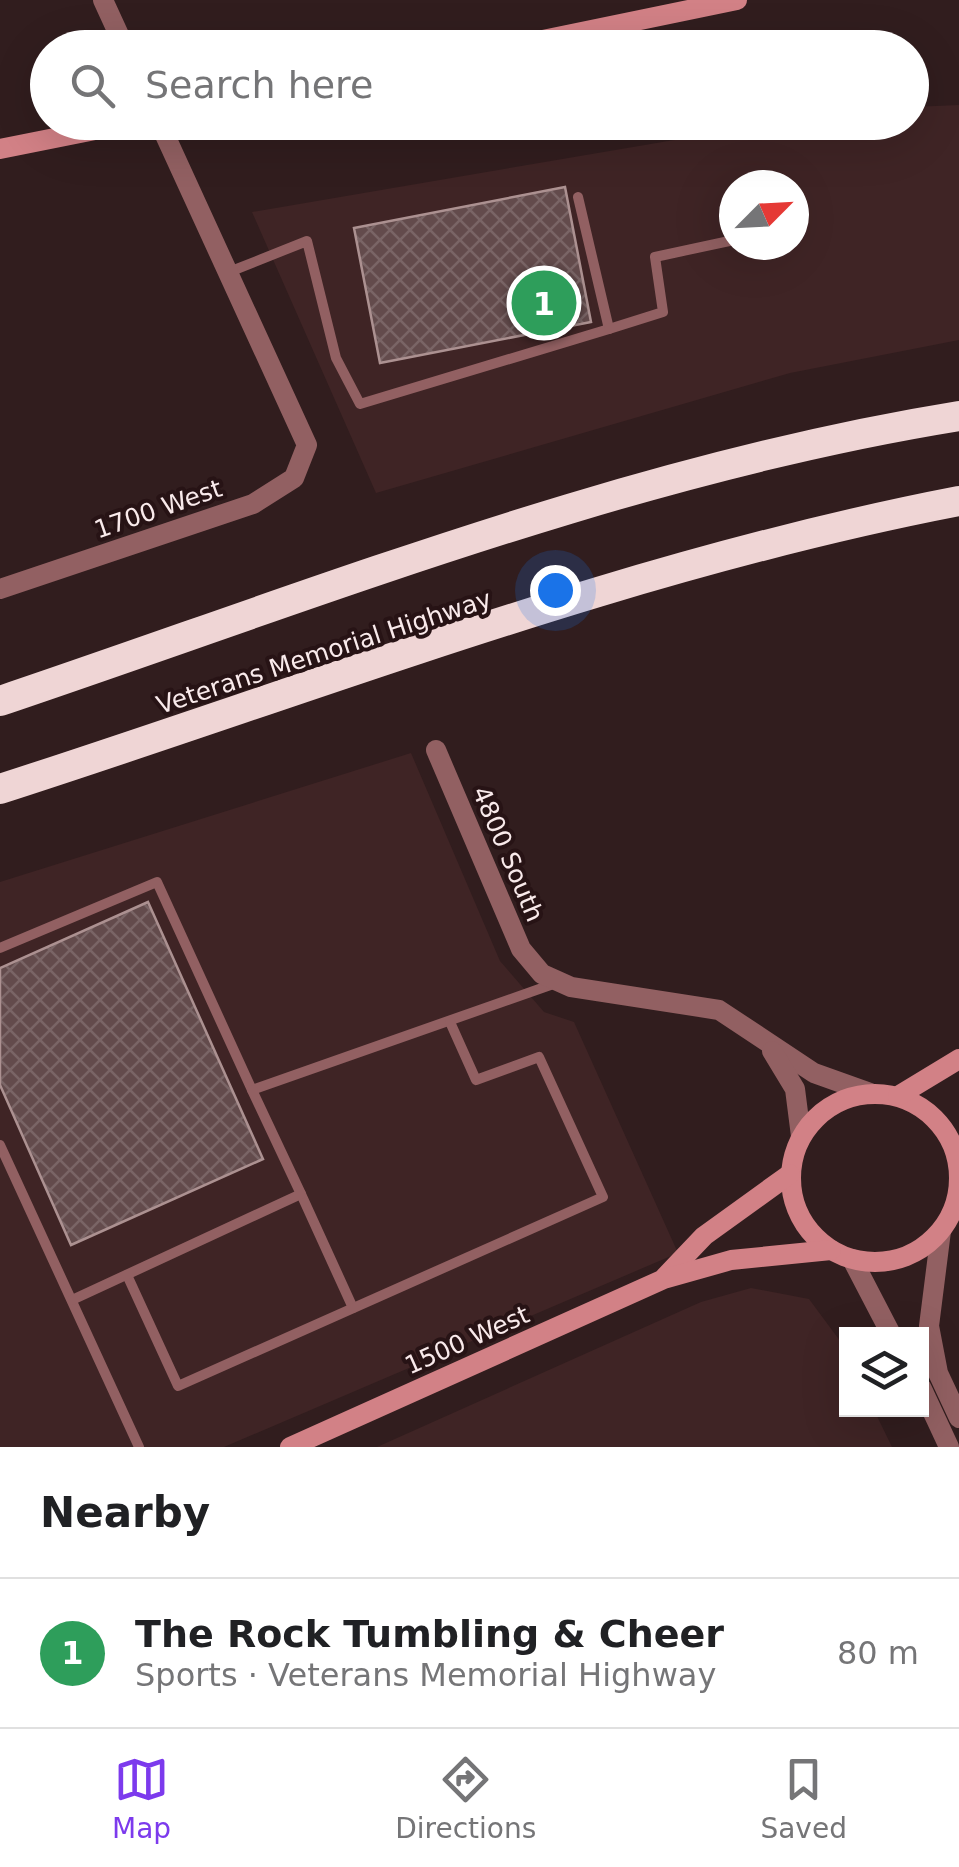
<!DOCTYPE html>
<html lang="en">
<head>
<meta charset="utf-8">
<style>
  :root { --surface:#fff; --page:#f6f6f6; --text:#202124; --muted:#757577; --line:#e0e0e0; --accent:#7c3aed }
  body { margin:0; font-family:"DejaVu Sans",sans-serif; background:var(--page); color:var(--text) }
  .controls { position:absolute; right:30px; bottom:30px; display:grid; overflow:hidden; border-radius:0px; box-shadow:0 10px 40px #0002 }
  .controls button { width:90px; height:90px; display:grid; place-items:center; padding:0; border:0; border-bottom:2px solid var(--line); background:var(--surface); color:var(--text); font:50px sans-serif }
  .compass { position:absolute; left:719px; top:170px; width:90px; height:90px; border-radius:50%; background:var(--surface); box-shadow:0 10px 40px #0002; rotate:66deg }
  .you { position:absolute; left:555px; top:590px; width:35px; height:35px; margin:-25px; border:8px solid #fff; border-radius:50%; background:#1a73e8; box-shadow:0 0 0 15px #1a73e833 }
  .badge { display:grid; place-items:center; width:65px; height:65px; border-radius:50%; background:var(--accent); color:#fff; font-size:32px; font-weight:700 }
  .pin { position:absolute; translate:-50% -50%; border:5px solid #fff; box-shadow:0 2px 10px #0006 }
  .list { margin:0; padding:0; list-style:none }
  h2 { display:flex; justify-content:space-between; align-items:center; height:130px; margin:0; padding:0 40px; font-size:42px }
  h2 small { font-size:32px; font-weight:400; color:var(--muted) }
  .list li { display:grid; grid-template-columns:65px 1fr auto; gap:30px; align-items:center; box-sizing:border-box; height:150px; padding:0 40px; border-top:2px solid var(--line) }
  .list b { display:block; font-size:38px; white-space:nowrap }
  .list p { margin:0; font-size:32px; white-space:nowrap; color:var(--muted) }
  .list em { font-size:32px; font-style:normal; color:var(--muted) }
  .icon { flex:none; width:55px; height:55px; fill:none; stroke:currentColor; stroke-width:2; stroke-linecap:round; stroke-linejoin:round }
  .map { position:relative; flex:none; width:959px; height:1447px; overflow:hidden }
  .search { position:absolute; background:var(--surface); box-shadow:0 10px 40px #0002; left:30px; right:30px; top:30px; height:110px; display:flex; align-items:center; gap:25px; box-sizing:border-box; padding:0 35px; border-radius:55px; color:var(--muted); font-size:38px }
  .sheet { height:280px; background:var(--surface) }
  nav { display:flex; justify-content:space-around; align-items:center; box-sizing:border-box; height:140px; border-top:2px solid var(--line); background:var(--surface); font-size:28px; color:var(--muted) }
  nav a { display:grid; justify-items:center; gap:5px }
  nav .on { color:var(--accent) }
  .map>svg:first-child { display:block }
  .built { fill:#3f2425; fill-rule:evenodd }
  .building { fill:url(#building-cross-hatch); stroke:#ac9191; stroke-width:2.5 }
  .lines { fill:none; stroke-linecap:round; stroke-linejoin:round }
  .lane { stroke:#926062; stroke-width:10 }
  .street { stroke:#926062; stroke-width:20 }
  .secondary { stroke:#d28186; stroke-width:20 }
  .highway { stroke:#efd5d5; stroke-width:30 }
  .labels { text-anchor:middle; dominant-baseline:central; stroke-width:8; stroke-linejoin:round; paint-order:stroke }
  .street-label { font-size:25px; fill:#f9eaeb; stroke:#271315 }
</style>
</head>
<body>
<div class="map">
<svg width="959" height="1447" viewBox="0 0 959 1447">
  <defs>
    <pattern id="building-cross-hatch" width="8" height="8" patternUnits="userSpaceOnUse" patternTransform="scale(2.5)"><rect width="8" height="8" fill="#634b4c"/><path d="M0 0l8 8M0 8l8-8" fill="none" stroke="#7a6566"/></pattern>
  </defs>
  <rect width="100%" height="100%" fill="#311d1e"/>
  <g class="built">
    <path d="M959 105V340L790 373 376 493 252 212 774 123 912 122V107ZM734 185H794V245H734Z"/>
    <polygon points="411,753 500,961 544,1012 574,1022 678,1253 224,1447 0,1447 0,882"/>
    <polygon points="751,1288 809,1299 846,1349 846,1410 874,1410 892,1447 377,1447 701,1302"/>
  </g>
  <g class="building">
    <polygon points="565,187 591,322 380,363 354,228"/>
    <polygon points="148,902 263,1159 71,1245 0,1085 0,968"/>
  </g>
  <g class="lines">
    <g class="lane">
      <polyline points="229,272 307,241 336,358 360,404 609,329 578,197"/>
      <polyline points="609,329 663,312 655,257 734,240"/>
      <polyline points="0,948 157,882 252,1090 559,982"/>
      <polyline points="0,1145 139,1447"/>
      <polyline points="301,1194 353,1308"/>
      <polyline points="127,1275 178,1386 603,1197 539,1057 476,1080 450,1022"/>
      <polyline points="72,1300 301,1194 252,1090"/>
    </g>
    <g class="street">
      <polyline points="103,0 125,48"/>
      <polyline points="0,589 253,504 294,478 307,445 159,122"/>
      <polyline points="436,750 521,949 542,974 571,987 719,1010 814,1073 870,1093"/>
      <polyline points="772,1051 795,1089 801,1136"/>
      <polyline points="941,1231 929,1326 938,1373 959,1418"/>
      <polyline points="852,1259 891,1334"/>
      <polyline points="922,1389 949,1447"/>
    </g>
    <g class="secondary">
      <polyline points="504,48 737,0"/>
      <polyline points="0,149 135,122"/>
      <circle cx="875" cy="1178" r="84"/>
      <polyline points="898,1096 959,1059"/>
      <polyline points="665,1277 704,1236 790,1174"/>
      <polyline points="290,1447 664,1279 731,1260 831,1250"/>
    </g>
    <g class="highway">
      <path d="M0 701C314 595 630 469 959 416"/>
      <path d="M0 789C317 687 631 564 959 501"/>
    </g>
  </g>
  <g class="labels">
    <g class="street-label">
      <text transform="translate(158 509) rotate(-19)">1700 West</text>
      <text transform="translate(324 652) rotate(-18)">Veterans Memorial Highway</text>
      <text transform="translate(508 854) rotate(67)">4800 South</text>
      <text transform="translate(467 1340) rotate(-24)">1500 West</text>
    </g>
  </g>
</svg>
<div class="controls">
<button><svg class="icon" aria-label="layers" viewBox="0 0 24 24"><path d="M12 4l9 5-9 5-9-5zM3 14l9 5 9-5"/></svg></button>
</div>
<svg class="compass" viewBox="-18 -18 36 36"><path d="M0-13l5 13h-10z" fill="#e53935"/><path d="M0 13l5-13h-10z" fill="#757577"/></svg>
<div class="you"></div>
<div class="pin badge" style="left:544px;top:303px;background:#2e9e5b">1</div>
<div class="search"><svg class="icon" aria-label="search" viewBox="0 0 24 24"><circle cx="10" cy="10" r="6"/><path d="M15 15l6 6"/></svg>Search here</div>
</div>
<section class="sheet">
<h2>Nearby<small></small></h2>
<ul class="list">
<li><span class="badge" style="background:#2e9e5b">1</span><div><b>The Rock Tumbling &amp; Cheer</b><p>Sports · Veterans Memorial Highway</p></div><em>80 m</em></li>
</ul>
</section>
<nav>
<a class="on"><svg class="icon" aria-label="map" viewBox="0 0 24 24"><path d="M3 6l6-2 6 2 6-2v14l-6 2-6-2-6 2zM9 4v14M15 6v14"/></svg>Map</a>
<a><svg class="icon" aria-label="directions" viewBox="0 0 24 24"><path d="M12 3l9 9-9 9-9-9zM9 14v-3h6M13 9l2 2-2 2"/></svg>Directions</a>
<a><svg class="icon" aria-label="saved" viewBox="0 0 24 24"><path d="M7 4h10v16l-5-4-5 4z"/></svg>Saved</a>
</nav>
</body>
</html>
